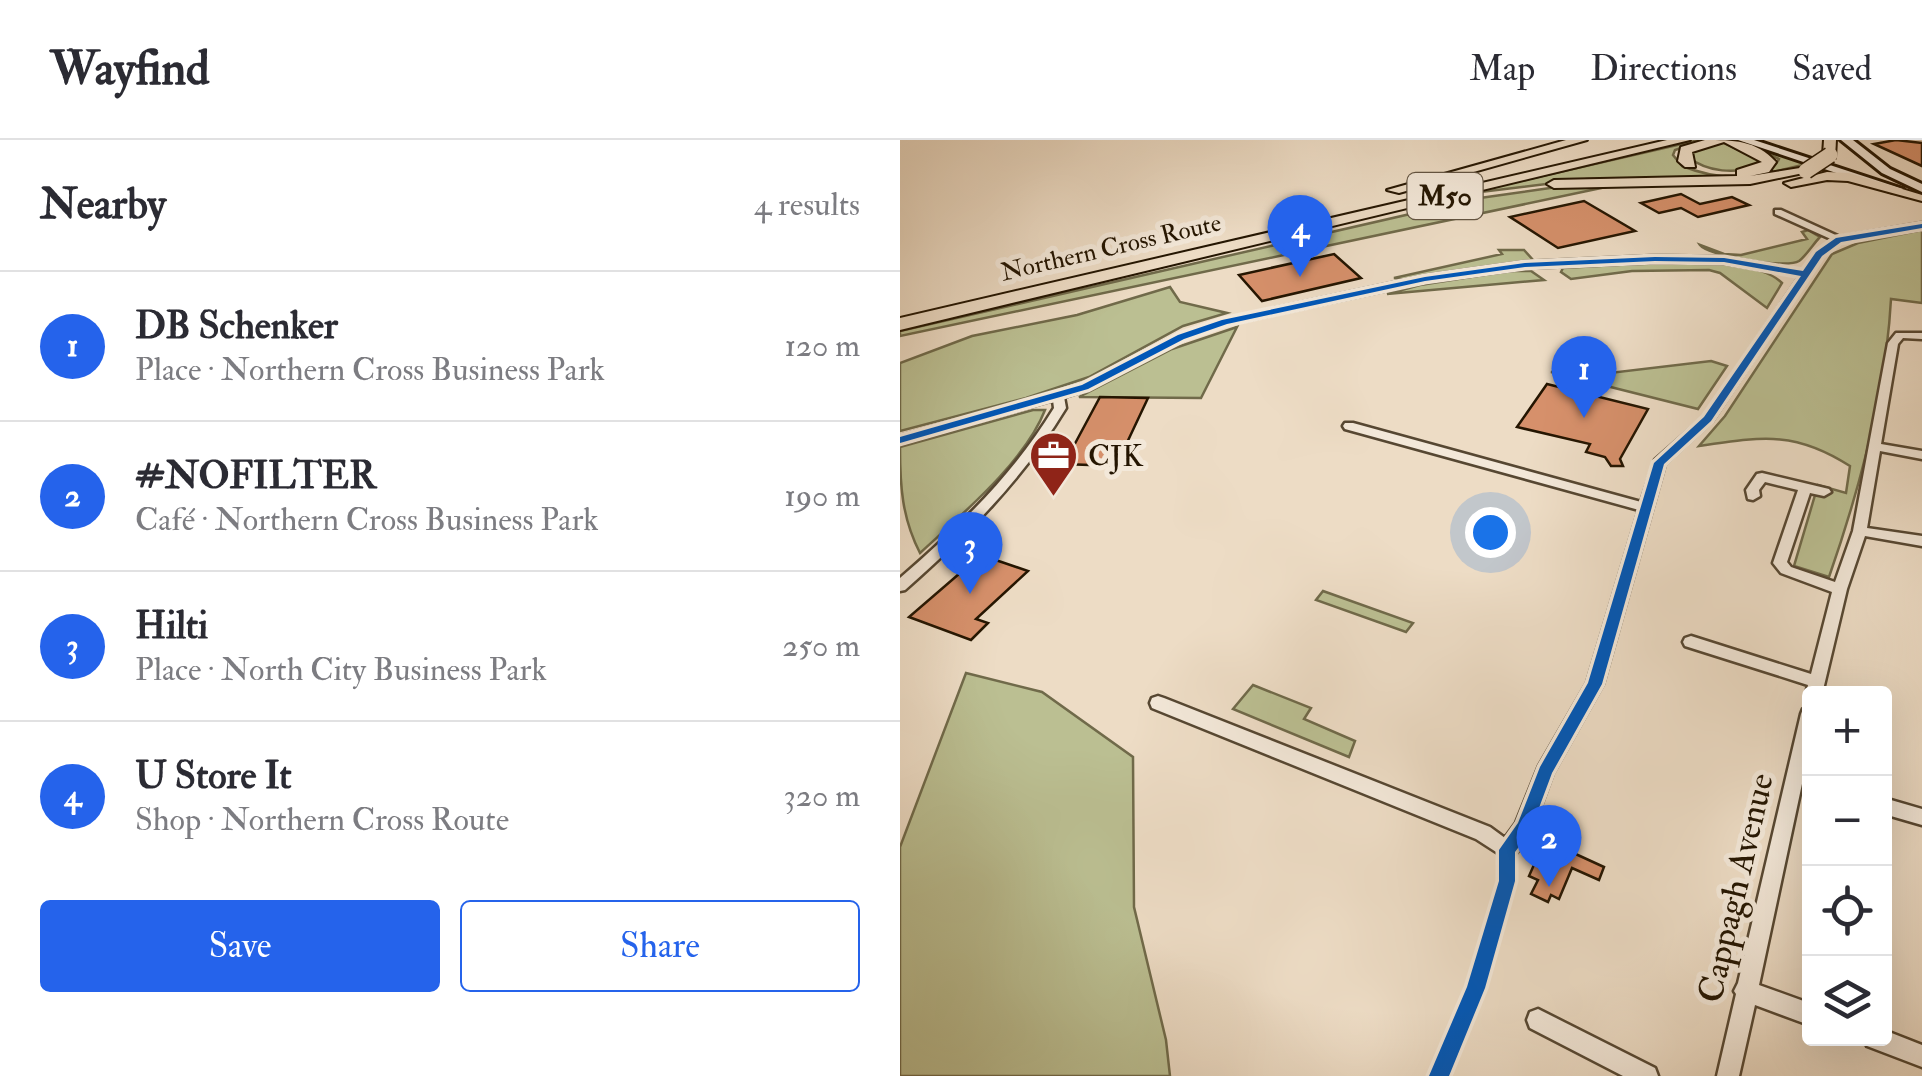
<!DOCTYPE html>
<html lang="en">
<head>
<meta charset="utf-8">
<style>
  :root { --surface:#fff; --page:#f7f7f7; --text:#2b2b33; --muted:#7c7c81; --line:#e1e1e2; --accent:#2563eb }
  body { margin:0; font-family:"IM FELL Double Pica",serif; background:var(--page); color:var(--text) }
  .controls { position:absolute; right:30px; bottom:30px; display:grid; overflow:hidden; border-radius:10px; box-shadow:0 10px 40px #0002 }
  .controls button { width:90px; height:90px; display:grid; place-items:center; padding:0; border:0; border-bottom:2px solid var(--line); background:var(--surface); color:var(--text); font:50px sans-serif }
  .you { position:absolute; left:590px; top:392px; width:35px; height:35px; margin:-25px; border:8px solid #fff; border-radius:50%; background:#1a73e8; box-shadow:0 0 0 15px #1a73e833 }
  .badge { display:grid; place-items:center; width:65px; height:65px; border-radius:50%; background:var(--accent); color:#fff; font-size:32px; font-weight:700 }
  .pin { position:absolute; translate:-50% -82px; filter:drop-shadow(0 2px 5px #0008) }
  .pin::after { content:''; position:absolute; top:52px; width:35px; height:30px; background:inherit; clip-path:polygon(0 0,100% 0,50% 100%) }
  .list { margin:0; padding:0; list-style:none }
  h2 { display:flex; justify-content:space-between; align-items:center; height:130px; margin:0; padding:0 40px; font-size:42px }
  h2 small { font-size:32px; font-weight:400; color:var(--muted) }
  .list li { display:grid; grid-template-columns:65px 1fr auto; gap:30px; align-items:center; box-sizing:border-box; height:150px; padding:0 40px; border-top:2px solid var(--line) }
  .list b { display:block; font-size:38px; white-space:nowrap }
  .list p { margin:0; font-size:32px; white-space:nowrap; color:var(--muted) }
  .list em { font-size:32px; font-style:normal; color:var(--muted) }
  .actions { display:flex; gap:20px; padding:30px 40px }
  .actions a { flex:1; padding:22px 0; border:2px solid var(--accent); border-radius:10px; text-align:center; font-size:35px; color:var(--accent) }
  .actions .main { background:var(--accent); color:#fff }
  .icon { flex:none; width:55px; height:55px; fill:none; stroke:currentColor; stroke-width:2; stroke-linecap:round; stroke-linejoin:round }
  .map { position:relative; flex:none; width:1022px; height:936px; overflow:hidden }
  header { display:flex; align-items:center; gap:60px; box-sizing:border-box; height:140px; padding:0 50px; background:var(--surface); border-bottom:2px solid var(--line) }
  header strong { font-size:48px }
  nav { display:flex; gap:55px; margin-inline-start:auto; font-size:35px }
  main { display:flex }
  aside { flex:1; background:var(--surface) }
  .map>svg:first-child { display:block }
  .green { fill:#bbbf92; stroke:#706a4a; stroke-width:2.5 }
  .building { fill:#d6906b; stroke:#241501; stroke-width:2.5 }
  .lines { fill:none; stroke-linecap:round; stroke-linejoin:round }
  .street-casing { stroke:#564732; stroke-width:5 }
  .secondary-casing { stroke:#241501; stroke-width:6 }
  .highway-casing { stroke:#241501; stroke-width:4 }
  .street { fill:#f3e8d9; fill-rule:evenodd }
  .secondary { fill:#f3e8d9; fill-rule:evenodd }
  .highway { fill:#eddcc5; fill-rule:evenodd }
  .highway-bridge-casing { stroke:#241501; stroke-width:18; stroke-linecap:butt }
  .highway-bridge { stroke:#eddcc5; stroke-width:15 }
  .cycleway-casing { stroke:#f3e8d9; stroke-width:7 }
  .cycleway { fill:#0057b8; fill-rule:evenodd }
  .labels { text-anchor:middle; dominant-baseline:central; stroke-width:10; stroke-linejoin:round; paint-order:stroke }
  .far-street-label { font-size:25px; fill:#241501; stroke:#f3e8d9 }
  .shield { fill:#f3e8d9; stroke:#625442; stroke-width:2.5 }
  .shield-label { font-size:28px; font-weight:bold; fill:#241501 }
  .poi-label { font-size:30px; fill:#241501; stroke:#f3e8d9; text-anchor:start }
  .near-street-label { font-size:35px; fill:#241501; stroke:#f3e8d9 }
</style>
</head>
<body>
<header>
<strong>Wayfind</strong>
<nav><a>Map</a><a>Directions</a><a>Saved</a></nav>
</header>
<main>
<aside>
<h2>Nearby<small>4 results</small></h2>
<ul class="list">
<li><span class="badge">1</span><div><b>DB Schenker</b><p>Place · Northern Cross Business Park</p></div><em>120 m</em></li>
<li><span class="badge">2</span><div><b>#NOFILTER</b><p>Café · Northern Cross Business Park</p></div><em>190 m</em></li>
<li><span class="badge">3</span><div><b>Hilti</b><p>Place · North City Business Park</p></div><em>250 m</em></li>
<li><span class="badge">4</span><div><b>U Store It</b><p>Shop · Northern Cross Route</p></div><em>320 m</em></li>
</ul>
<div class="actions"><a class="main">Save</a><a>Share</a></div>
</aside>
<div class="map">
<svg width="1022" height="936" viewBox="0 0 1022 936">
  <rect width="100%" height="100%" fill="#eddcc5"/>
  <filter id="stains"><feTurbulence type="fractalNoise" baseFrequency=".002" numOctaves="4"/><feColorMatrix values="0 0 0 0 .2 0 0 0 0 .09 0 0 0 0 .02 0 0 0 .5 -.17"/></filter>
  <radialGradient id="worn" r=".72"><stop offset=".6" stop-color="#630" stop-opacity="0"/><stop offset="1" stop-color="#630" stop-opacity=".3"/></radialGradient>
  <g class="green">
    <path d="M799 0H805L775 10 773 15 782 26C807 36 865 48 879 19L841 1 911 23 848 38 687 39 564 54Z"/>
    <path d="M822 2 858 19 859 25C836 35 807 32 788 17L790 11Z"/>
    <polygon points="657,47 706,47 0,196 0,191 580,58"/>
    <path d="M908 90 920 97C914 103 906 116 899 121 886 129 808 116 800 105L824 114 841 115 907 99 902 92Z"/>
    <path d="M1022 90V163L991 159C986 253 960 348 929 437L894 426 918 345 946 353 950 326C894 290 861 297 799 306L825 276 932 114 958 103Z"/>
    <polygon points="599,110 624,110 634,121 506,140 494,138 602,114"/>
    <path d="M734 124C772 124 855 116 882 143L867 168 820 133 809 130 732 131 671 139 661 132 663 128Z"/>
    <polygon points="609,131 631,131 644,140 487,154 520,145"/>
    <polygon points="270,147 280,162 327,173 283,186 189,237 126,258 0,291 0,223 72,196 177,175"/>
    <polygon points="337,187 301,258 179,257 272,209"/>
    <polygon points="811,221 827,226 798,269 651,232 705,226 710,233"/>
    <path d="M133 270H145C125 322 61 375 20 413 2 378 0 346 0 307Z"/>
    <polygon points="423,451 513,483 506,492 416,460"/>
    <polygon points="66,533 142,552 233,617 234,767 266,900 270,936 0,936 0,707"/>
    <polygon points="353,545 411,568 404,579 455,601 449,617 333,569"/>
  </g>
  <g class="building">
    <polygon points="996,0 1022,3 1022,26 974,4"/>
    <polygon points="781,54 800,64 832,57 849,65 798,77 781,68 759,73 741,63"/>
    <polygon points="684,61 735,91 658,108 610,77"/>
    <polygon points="434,114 461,138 362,161 339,135"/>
    <polygon points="647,244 748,269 720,319 723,326 711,326 705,317 686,312 690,304 617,287"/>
    <polygon points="200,257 248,258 216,326 164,324"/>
    <polygon points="81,415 128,431 76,479 88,483 71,500 9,477"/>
    <polygon points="645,700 704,727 699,740 672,728 659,759 651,755 648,762 631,754 638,740 629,736"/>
  </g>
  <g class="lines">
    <defs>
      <g id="street">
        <path d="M875 70H881L940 97 1022 83V89L942 102 922 116 812 281 765 324 703 544 653 633 631 693 614 716 607 719 576 699 252 568 250 563 252 558 258 556 264 558 590 687 605 698 616 683 639 626 687 543 739 370 445 289 443 286 445 283H453L741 362 755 320 804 277 900 136 824 123 755 122 625 128 525 142 328 184 285 199 189 249 164 257 166 268C123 339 67 395 5 450L0 451V438C59 387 113 335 154 268L153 260 0 304V296L181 245 277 195 321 180 525 136 625 122 755 116 824 117 903 131 916 112 933 100 875 74Z"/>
        <polygon points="996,193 1022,193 1022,199 1003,198 998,204 981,304 1022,311 1022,319 980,311 967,388 1022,396 1022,406 965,396 947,449 922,554 909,554 908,559 906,554 908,545 785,506 783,502 785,498 791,496 911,534 932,452 881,433 873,423 898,350 865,342 859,350 860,356 853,360 848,359 846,350 857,334 862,333 929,349 931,352 924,356 910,353 887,422 891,427 935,442 953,391 988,203"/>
        <polygon points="909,567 909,611 859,845 909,863 909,885 855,865 839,936 817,936 836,854 834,851 838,843 901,574 903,569"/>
        <polygon points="984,658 1022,669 1022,685 984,674"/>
        <polygon points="638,869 755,928 758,936 723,936 630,888 627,880 630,872"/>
        <polygon points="984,890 1022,905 1022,927 967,906 964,898 984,898"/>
      </g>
      <g id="secondary">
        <polygon points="838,0 854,0 1003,49 993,52"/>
        <polygon points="941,0 953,0 990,29 1022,44 1022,52 982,33"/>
      </g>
      <g id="highway">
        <polygon points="666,0 687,0 499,53 487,50"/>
        <polygon points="767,0 790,0 0,190 0,178"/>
        <path d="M805 0C833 0 856 0 876 22L869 32 850 36 906 27 913 31 850 44 654 48 647 44 654 40 837 36V30L862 22 824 2 792 12 795 27H785L778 21 781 7Z"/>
        <polygon points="924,0 936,0 935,18 923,15"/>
        <polygon points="927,32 949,33 1022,55 1022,61 948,41 927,40 891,47 884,43"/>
      </g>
    </defs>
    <use href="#street" class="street-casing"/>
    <use href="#secondary" class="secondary-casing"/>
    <use href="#highway" class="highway-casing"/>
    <use href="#street" class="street"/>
    <use href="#secondary" class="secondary"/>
    <use href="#highway" class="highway"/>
    <defs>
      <polyline id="highway-bridge" points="906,31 930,15"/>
    </defs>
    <use href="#highway-bridge" class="highway-bridge-casing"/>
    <use href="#highway-bridge" class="highway-bridge"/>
    <defs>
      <polygon id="cycleway" points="1022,84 1022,88 941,102 922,116 811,281 764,324 702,544 652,633 630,692 615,712 615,741 585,848 549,936 529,936 567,847 599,741 599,710 618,683 640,627 688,543 754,323 804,277 901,136 824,122 755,121 625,127 525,141 327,184 284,199 188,249 0,303 0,297 182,245 278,195 322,180 525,137 625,123 755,117 824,118 903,131 916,112 936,98"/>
    </defs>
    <use href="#cycleway" class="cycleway-casing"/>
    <use href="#cycleway" class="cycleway"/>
  </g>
  <defs>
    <symbol id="office-pin" viewBox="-11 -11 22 30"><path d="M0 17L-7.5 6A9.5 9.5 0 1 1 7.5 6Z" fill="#8f2418" stroke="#f3e8d9"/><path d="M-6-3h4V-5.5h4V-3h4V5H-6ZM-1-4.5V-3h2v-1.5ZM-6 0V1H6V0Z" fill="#fff"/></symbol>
  </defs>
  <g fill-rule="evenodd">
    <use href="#office-pin" x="126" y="288" width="55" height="75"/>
  </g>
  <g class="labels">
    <g class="far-street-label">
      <text transform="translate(211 108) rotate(-13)">Northern Cross Route</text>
    </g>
    <rect class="shield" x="507.5" y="33" width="75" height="46" rx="8"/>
    <g class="shield-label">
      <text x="545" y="56">M50</text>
    </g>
    <g class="poi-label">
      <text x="188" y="316">CJK</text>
    </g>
    <g class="near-street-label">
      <text transform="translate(836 748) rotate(-77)">Cappagh Avenue</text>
    </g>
  </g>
  <rect width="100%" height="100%" filter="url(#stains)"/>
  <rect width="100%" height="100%" fill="url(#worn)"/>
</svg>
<div class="controls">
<button>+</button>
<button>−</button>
<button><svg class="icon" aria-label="locate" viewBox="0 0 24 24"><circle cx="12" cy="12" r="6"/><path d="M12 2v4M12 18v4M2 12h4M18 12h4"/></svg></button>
<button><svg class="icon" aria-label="layers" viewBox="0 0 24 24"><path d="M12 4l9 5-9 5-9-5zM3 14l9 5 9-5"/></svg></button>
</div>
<div class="you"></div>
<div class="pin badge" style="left:684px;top:278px">1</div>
<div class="pin badge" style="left:649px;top:747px">2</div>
<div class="pin badge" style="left:70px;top:454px">3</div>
<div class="pin badge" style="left:400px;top:137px">4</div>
</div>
</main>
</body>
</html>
